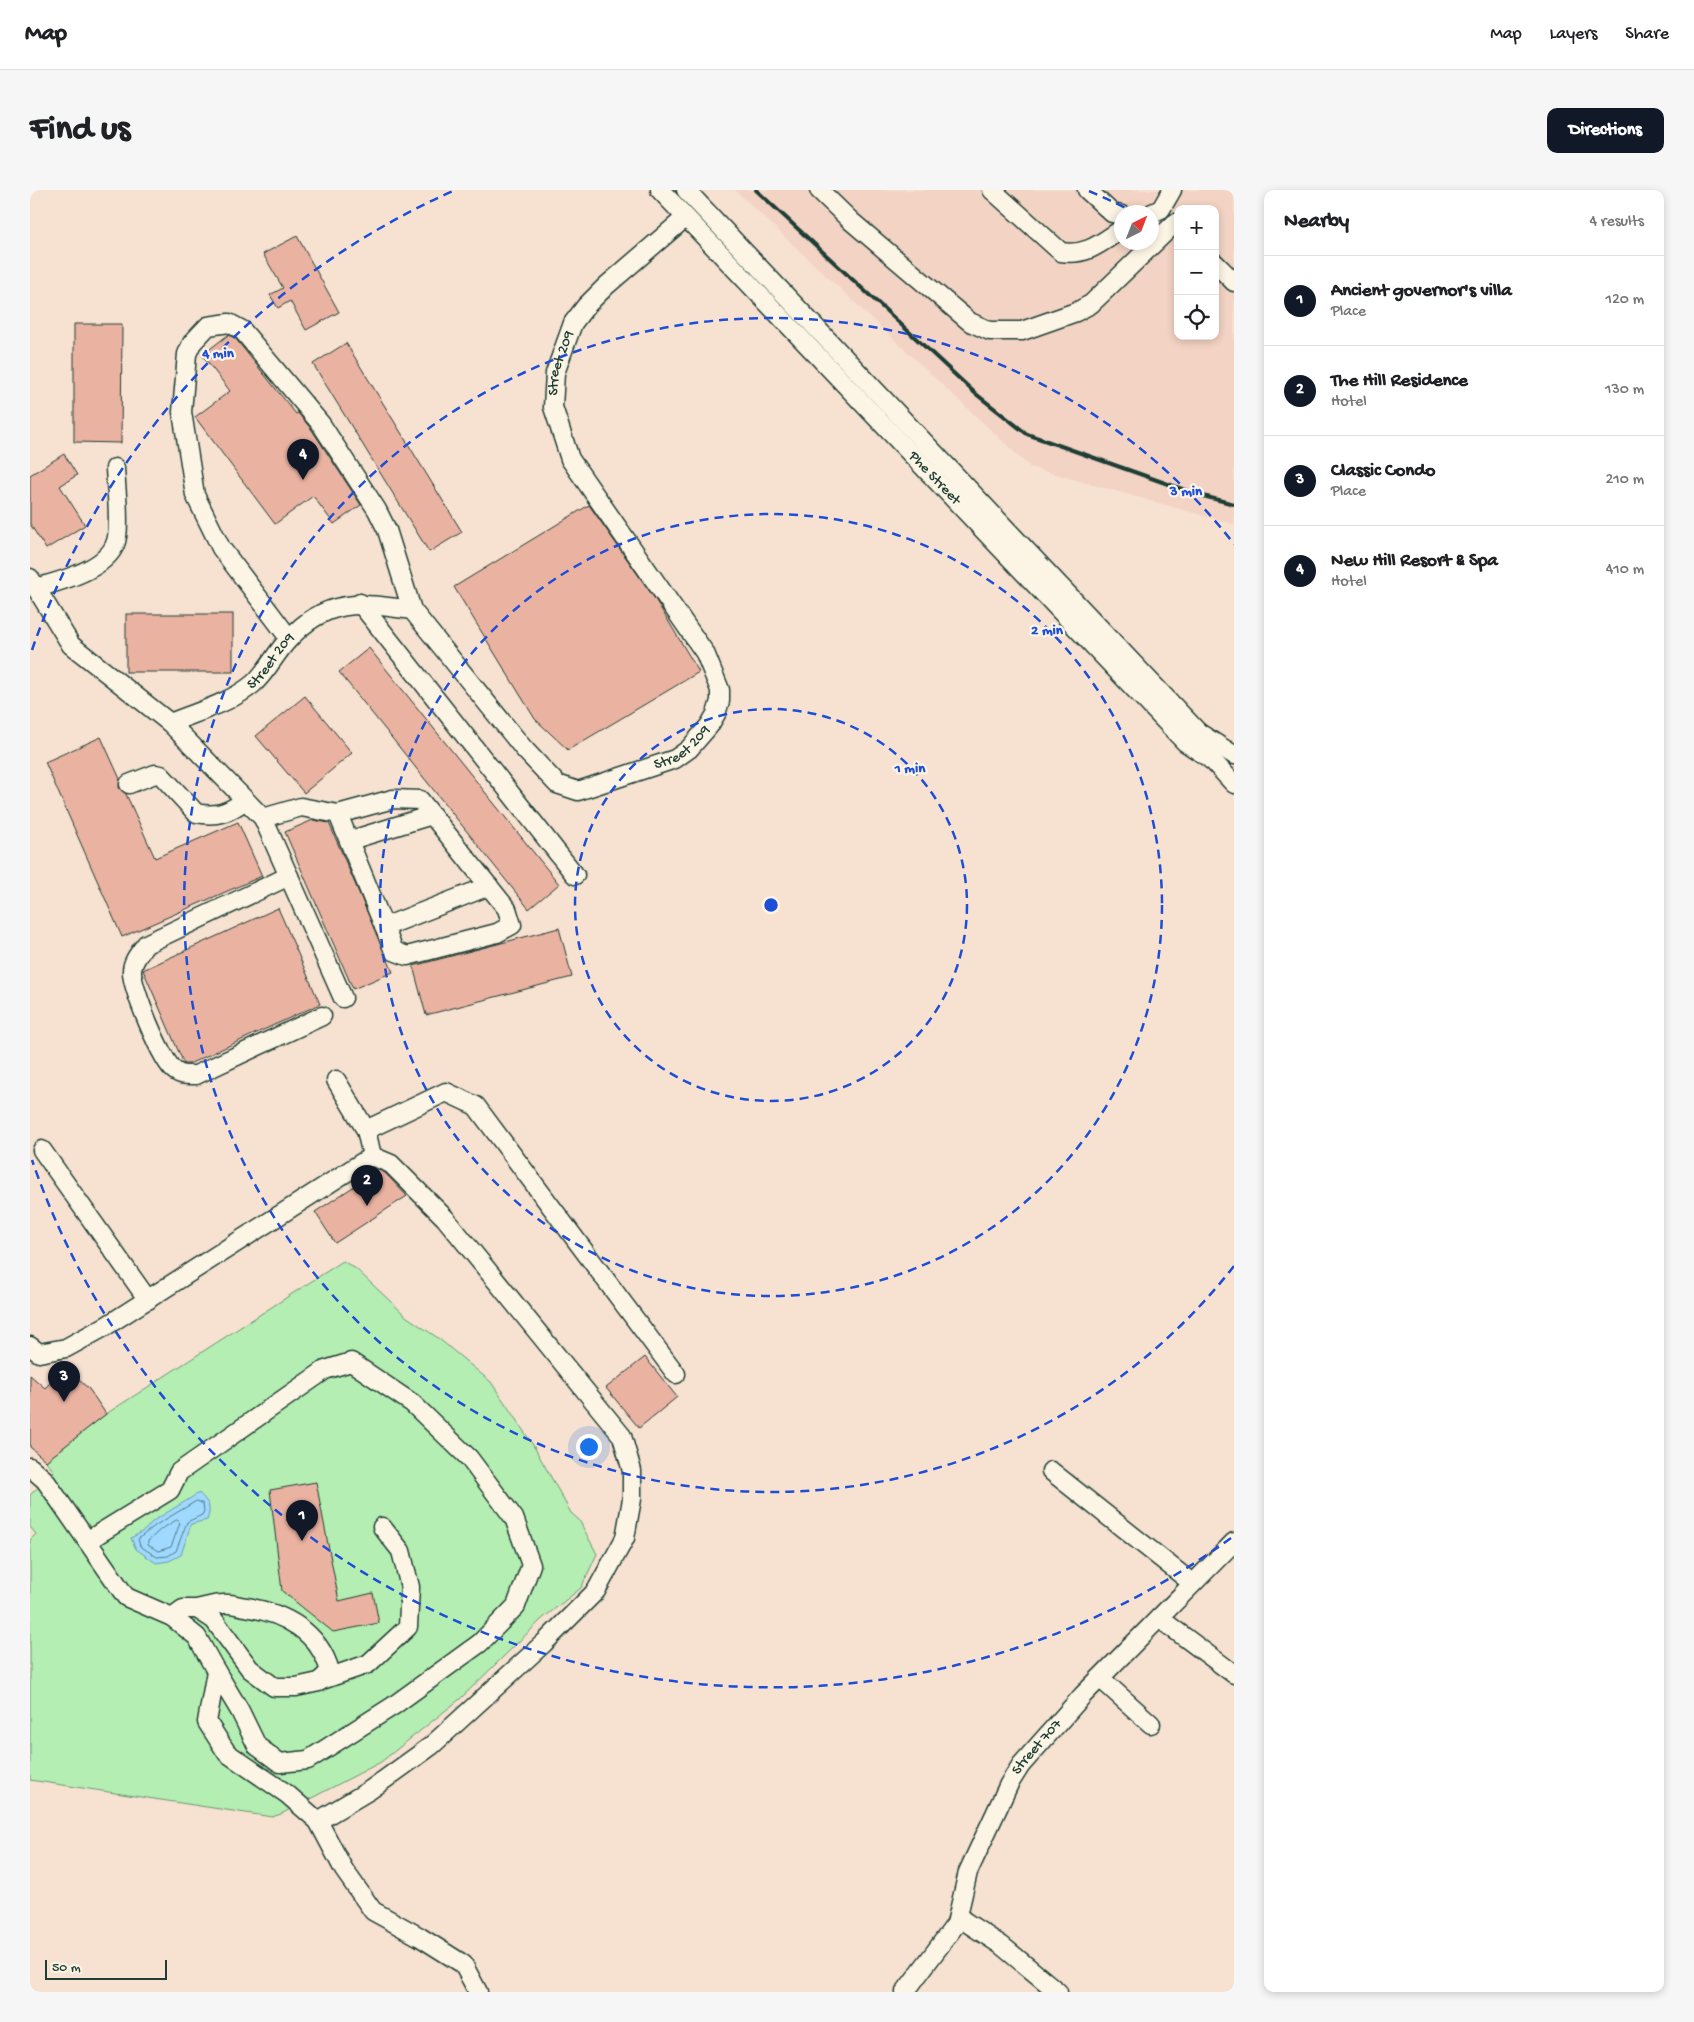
<!DOCTYPE html>
<html lang="en">
<head>
<meta charset="utf-8">
<style>
  :root { --surface:#fff; --page:#f6f6f6; --text:#202124; --muted:#757577; --line:#e0e0e0; --accent:#111827 }
  body { margin:0; font-family:"Gochi Hand",sans-serif; background:var(--page); color:var(--text) }
  .controls { position:absolute; right:15px; top:15px; display:grid; overflow:hidden; border-radius:10px; box-shadow:0 2px 8px #0003 }
  .controls button { width:45px; height:45px; display:grid; place-items:center; padding:0; border:0; border-bottom:1px solid var(--line); background:var(--surface); color:var(--text); font:25px sans-serif }
  .compass { position:absolute; left:1084px; top:15px; width:45px; height:45px; border-radius:50%; background:var(--surface); box-shadow:0 2px 8px #0003; rotate:42deg }
  .scale { position:absolute; left:15px; bottom:12px; width:122px; box-sizing:border-box; padding-left:5px; border:2px solid #1f3d34; border-top:0; font-size:14px; line-height:18px; white-space:nowrap; color:#1f3d34; -webkit-text-stroke:4px #fcf5e5; paint-order:stroke }
  .you { position:absolute; left:558px; top:1256px; width:18px; height:18px; margin:-12px; border:4px solid #fff; border-radius:50%; background:#1a73e8; box-shadow:0 0 0 8px #1a73e833 }
  .badge { display:grid; place-items:center; width:32px; height:32px; border-radius:50%; background:var(--accent); color:#fff; font-size:16px; font-weight:700 }
  .pin { position:absolute; translate:-50% -41px; filter:drop-shadow(0 1px 2px #0008) }
  .pin::after { content:''; position:absolute; top:26px; width:18px; height:15px; background:inherit; clip-path:polygon(0 0,100% 0,50% 100%) }
  .list { margin:0; padding:0; list-style:none }
  h2 { display:flex; justify-content:space-between; align-items:center; height:65px; margin:0; padding:0 20px; font-size:21px }
  h2 small { font-size:16px; font-weight:400; color:var(--muted) }
  .list li { display:grid; grid-template-columns:32px 1fr auto; gap:15px; align-items:center; box-sizing:border-box; height:90px; padding:0 20px; border-top:1px solid var(--line) }
  .list b { display:block; font-size:19px; white-space:nowrap }
  .list p { margin:0; font-size:16px; white-space:nowrap; color:var(--muted) }
  .list em { font-size:16px; font-style:normal; color:var(--muted) }
  .icon { flex:none; width:28px; height:28px; fill:none; stroke:currentColor; stroke-width:2; stroke-linecap:round; stroke-linejoin:round }
  .map { position:relative; flex:none; width:1204px; height:1802px; overflow:hidden; border-radius:10px }
  header { display:flex; align-items:center; gap:30px; box-sizing:border-box; height:70px; padding:0 25px; background:var(--surface); border-bottom:1px solid var(--line) }
  header strong { font-size:24px }
  nav { display:flex; gap:28px; margin-inline-start:auto; font-size:18px }
  .intro { display:flex; align-items:center; justify-content:space-between; box-sizing:border-box; height:120px; padding:0 30px }
  h1 { margin:0; font-size:35px }
  .button { padding:12px 22px; border-radius:10px; background:var(--accent); color:#fff; font-size:18px; font-weight:700 }
  main { display:flex; gap:30px; padding:0 30px }
  aside { flex:1; background:var(--surface); border-radius:10px; box-shadow:0 2px 8px #0003 }
  .map>svg:first-child { display:block }
  .built { fill:#f3d3c3; fill-rule:evenodd }
  .green { fill:#b4eeb2; stroke:#6a9673 }
  .water { fill:#9fd9ff; stroke:#6c9bae }
  .lines { fill:none; stroke-linecap:round; stroke-linejoin:round }
  .shore { stroke:#527b85; stroke-width:1 }
  .building { fill:#eab2a1; stroke:#1f3d34 }
  .minor-casing { stroke:#1f3d34; stroke-width:21 }
  .minor { stroke:#fcf5e5; stroke-width:18 }
  .rail { stroke:#1f3d34; stroke-width:4 }
  .ring { fill:none; stroke:#1d4ed8; stroke-width:2.5; stroke-dasharray:9 6 }
  .labels { text-anchor:middle; dominant-baseline:central; stroke-width:4.5; stroke-linejoin:round; paint-order:stroke }
  .street-label { font-size:15px; fill:#1f3d34; stroke:#fcf5e5 }
  .centre { fill:#1d4ed8; stroke:#fcf5e5; stroke-width:2.5 }
  .ring-label { font-size:15px; text-anchor:middle; font-weight:bold; fill:#1d4ed8; stroke:#fcf5e5; stroke-width:4.5; stroke-linejoin:round; paint-order:stroke }
</style>
</head>
<body>
<header>
<strong>Map</strong>
<nav><a>Map</a><a>Layers</a><a>Share</a></nav>
</header>
<div class="intro"><h1>Find us</h1><a class="button">Directions</a></div>
<main>
<div class="map">
<svg width="1204" height="1802" viewBox="0 0 1204 1802">
  <rect width="100%" height="100%" fill="#f7e1d1"/>
  <filter id="ink" filterUnits="userSpaceOnUse"><feTurbulence type="fractalNoise" baseFrequency=".02" numOctaves="2"/><feDisplacementMap in="SourceGraphic" scale="10" xChannelSelector="R" yChannelSelector="G"/><feConvolveMatrix kernelMatrix="1 2 1 2 8 2 1 2 1" color-interpolation-filters="sRGB"/></filter>
  <g filter="url(#ink)">
    <path class="built" d="M705 0H1204V334L1000 277ZM1148 19H1185V146H1148ZM1092 22H1122V52H1092Z"/>
    <polygon class="green" points="313,1071 326,1079 377,1127 408,1148 461,1192 503,1255 541,1323 549,1330 567,1364 551,1398 512,1429 430,1509 351,1572 251,1624 242,1627 0,1590 0,1350 6,1344 0,1337 0,1305 24,1282 16,1271 76,1224"/>
    <path class="water" d="M169 1303C178 1312 182 1317 177 1330L161 1334 151 1365 139 1371 126 1373 106 1359 101 1348 115 1340 123 1331Z"/>
    <g class="lines">
      <g class="shore">
        <polygon points="167,1311 173,1314 174,1321 172,1325 157,1332 146,1361 138,1366 127,1367 110,1356 108,1349 126,1335"/>
        <polygon points="147,1330 150,1333 141,1357 128,1361 118,1355 118,1351 130,1340"/>
      </g>
    </g>
    <g class="building">
      <polygon points="267,46 309,122 276,140 260,111 248,118 240,105 253,98 233,64"/>
      <polygon points="44,134 92,134 91,253 44,252"/>
      <polygon points="198,145 205,148 266,224 268,223 282,240 331,315 304,334 283,306 245,334 165,227 200,201 172,165"/>
      <polygon points="316,153 432,342 399,362 283,174"/>
      <polygon points="34,264 47,285 30,296 55,335 16,359 0,334 0,285"/>
      <polygon points="559,315 625,409 669,482 538,560 505,529 424,397"/>
      <rect x="96" y="424" width="107" height="58"/>
      <polygon points="339,458 529,694 499,719 309,482"/>
      <polygon points="275,506 322,563 274,603 226,546"/>
      <polygon points="71,547 90,589 89,598 96,604 125,668 208,632 232,686 92,747 15,572"/>
      <polygon points="283,630 299,633 363,782 323,799 255,642"/>
      <polygon points="248,718 290,814 159,874 154,874 113,780"/>
      <polygon points="529,738 542,787 396,825 383,776"/>
      <polygon points="349,980 355,983 377,1006 305,1053 285,1022"/>
      <polygon points="615,1167 647,1207 609,1238 576,1198"/>
      <polygon points="35,1177 59,1199 76,1224 16,1271 0,1257 0,1185 15,1198"/>
      <polygon points="286,1292 309,1411 343,1403 349,1433 303,1442 252,1401 240,1300"/>
    </g>
    <g class="lines">
      <defs>
        <g id="minor">
          <path id="s1" d="M630 0 1155 552 1182 570 1204 594"/>
          <polyline points="656,0 1167,541 1181,570"/>
          <polyline points="789,0 821,31 940,132 960,141 992,141 1046,122 1061,114 1145,33"/>
          <path d="M962 0 1031 62C1057 66 1071 53 1092 39"/>
          <polyline points="1057,0 1082,23 1092,25"/>
          <polyline points="1122,23 1131,19 1142,0"/>
          <polyline points="1185,73 1204,92"/>
          <polyline points="0,388 41,455 140,533 233,628 313,808"/>
          <path d="M6 398C31 391 83 378 87 347 90 325 86 300 85 278"/>
          <polyline points="330,413 545,685"/>
          <path id="s2" d="M259 448 191 358 165 305 152 222 157 164 162 153 178 136 199 133 212 140 291 234 347 320 357 340 382 420 494 559 527 594 548 601 645 569 659 559 679 536 686 524 690 511V500L675 463 540 269 523 217 525 183 543 133 556 116 576 96 655 28"/>
          <path id="s3" d="M140 533C167 522 200 513 223 494 237 482 246 462 259 449 297 407 331 413 382 420"/>
          <polyline points="1168,542 1204,565"/>
          <path d="M99 594 125 584 131 585 166 623C186 627 199 623 215 610"/>
          <polyline points="233,628 271,617 308,624 363,609 390,610 477,719 482,735 467,743 377,766 364,761 308,624"/>
          <polyline points="321,650 402,625"/>
          <path d="M259 686 116 754C111 761 102 771 102 781 101 796 132 872 144 880 151 886 157 885 166 885L292 826"/>
          <polyline points="354,737 459,696"/>
          <polyline points="306,890 336,940 342,966"/>
          <polyline points="336,940 416,902 446,916 646,1184"/>
          <polyline points="12,960 118,1110"/>
          <polyline points="0,1156 9,1163 36,1158 76,1136 342,966 361,974 415,1028 592,1246 602,1281 602,1309 595,1348 566,1401 514,1453 401,1556 340,1600 288,1631"/>
          <polyline points="0,1277 15,1290 96,1407 142,1427 167,1447 186,1481 177,1532 197,1563 257,1604 288,1631 314,1680 343,1721 390,1747 433,1774 448,1802"/>
          <polyline points="1021,1281 1162,1393"/>
          <polyline points="57,1351 140,1300 149,1282 295,1180 321,1172 382,1213 439,1268 484,1328 501,1375 486,1416 450,1453 363,1516 278,1570 250,1573 227,1556 210,1521 186,1481"/>
          <path d="M142 1427 153 1419H167L184 1430 220 1479 244 1497H266L289 1492 300 1481C289 1442 255 1423 216 1417 209 1416 201 1413 193 1414 185 1414 175 1417 167 1419"/>
          <polyline points="1129,1428 1204,1484"/>
          <polyline points="1070,1488 1121,1534"/>
          <polyline points="289,1491 338,1474 378,1437 380,1397 371,1361 352,1337"/>
          <polyline points="928,1727 971,1755 1028,1802"/>
          <path id="s4" d="M875 1802 926 1734 938 1682 979 1594 991 1575 1053 1505 1204 1352"/>
        </g>
      </defs>
      <use href="#minor" class="minor-casing"/>
      <use href="#minor" class="minor"/>
      <polyline class="rail" points="726,0 946,204 997,244 1169,305 1204,314"/>
    </g>
  </g>
  <g class="ring">
    <circle cx="741" cy="715" r="196"/>
    <circle cx="741" cy="715" r="391"/>
    <path d="M1204 1076A587 587 0 1 1 1204 354"/>
    <path d="M1201 1348A782 782 0 0 1 2 970M2 460A782 782 0 0 1 423 1M1059 1A782 782 0 0 1 1102 21"/>
  </g>
  <g class="labels">
    <g class="street-label">
      <text stroke="none"><textPath href="#s2" startOffset="1530">Street 209</textPath></text>
      <text stroke="none"><textPath href="#s1" startOffset="398">Phe Street</textPath></text>
      <text stroke="none"><textPath href="#s3" startOffset="121">Street 209</textPath></text>
      <text stroke="none"><textPath href="#s2" startOffset="1080">Street 209</textPath></text>
      <text stroke="none"><textPath href="#s4" startOffset="282">Street 707</textPath></text>
    </g>
  </g>
  <circle cx="741" cy="715" r="8" class="centre"/>
  <g class="ring-label">
    <text x="188" y="167">4 min</text>
    <text x="1156" y="305">3 min</text>
    <text x="1017" y="444">2 min</text>
    <text x="880" y="582">1 min</text>
  </g>
</svg>
<div class="controls">
<button>+</button>
<button>−</button>
<button><svg class="icon" aria-label="locate" viewBox="0 0 24 24"><circle cx="12" cy="12" r="6"/><path d="M12 2v4M12 18v4M2 12h4M18 12h4"/></svg></button>
</div>
<svg class="compass" viewBox="-18 -18 36 36"><path d="M0-13l5 13h-10z" fill="#e53935"/><path d="M0 13l5-13h-10z" fill="#757577"/></svg>
<div class="scale">50 m</div>
<div class="you"></div>
<div class="pin badge" style="left:272px;top:1351px">1</div>
<div class="pin badge" style="left:337px;top:1016px">2</div>
<div class="pin badge" style="left:34px;top:1212px">3</div>
<div class="pin badge" style="left:273px;top:290px">4</div>
</div>
<aside>
<h2>Nearby<small>4 results</small></h2>
<ul class="list">
<li><span class="badge">1</span><div><b>Ancient governor's villa</b><p>Place</p></div><em>120 m</em></li>
<li><span class="badge">2</span><div><b>The Hill Residence</b><p>Hotel</p></div><em>130 m</em></li>
<li><span class="badge">3</span><div><b>Classic Condo</b><p>Place</p></div><em>210 m</em></li>
<li><span class="badge">4</span><div><b>New Hill Resort &amp; Spa</b><p>Hotel</p></div><em>410 m</em></li>
</ul>
</aside>
</main>
</body>
</html>
